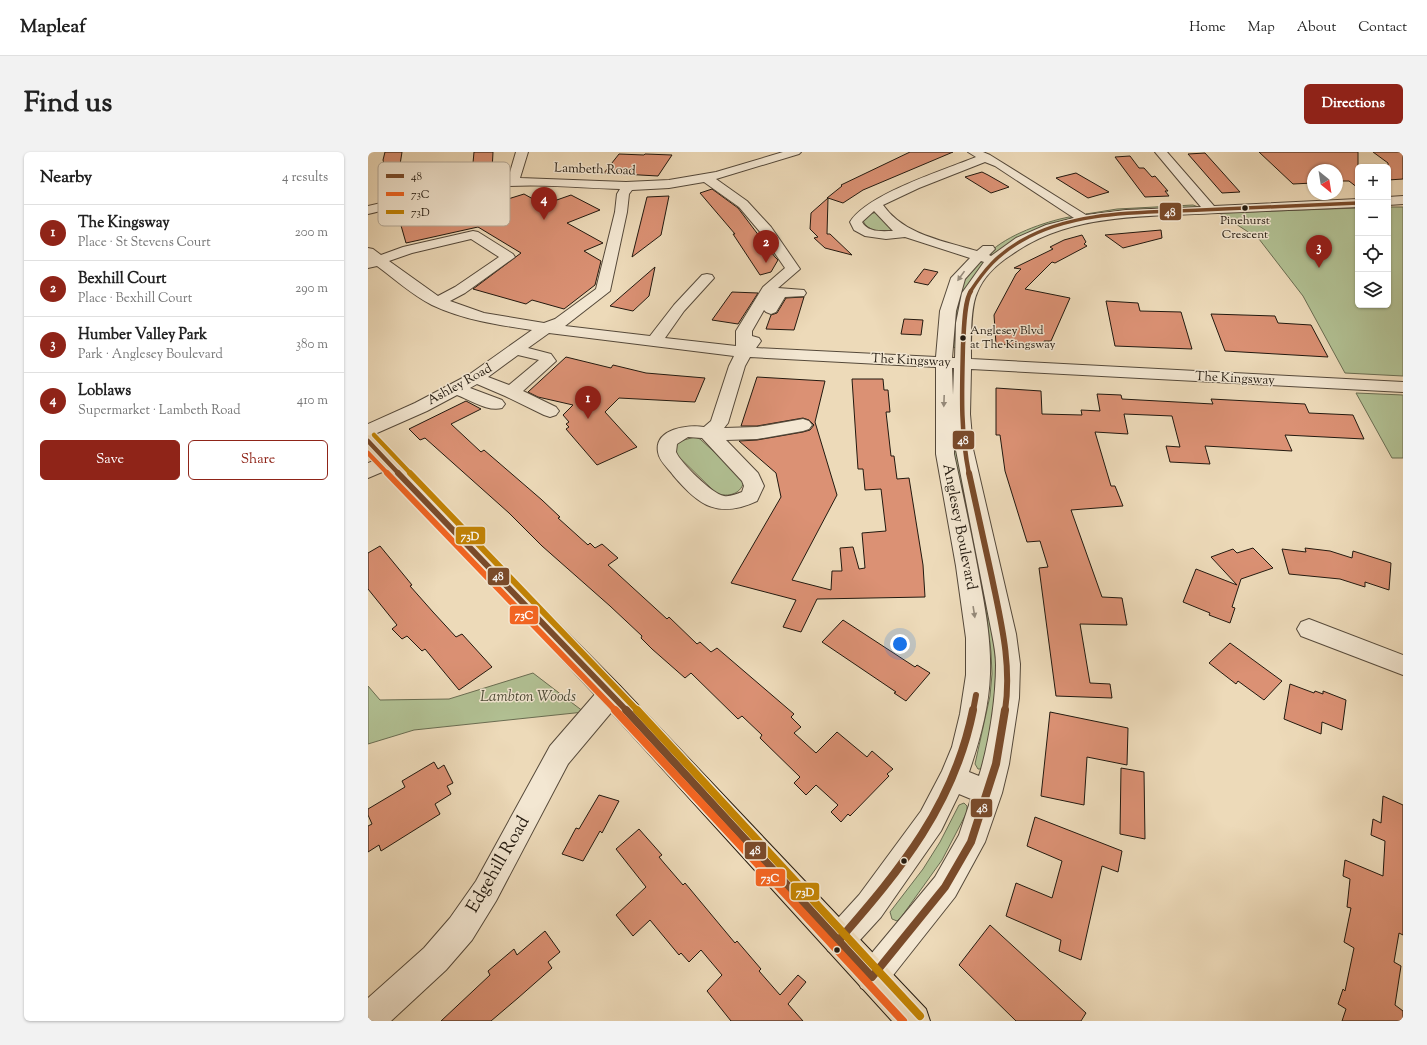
<!DOCTYPE html>
<html lang="en">
<head>
<meta charset="utf-8">
<style>
  :root { --surface:#fff; --page:#f2f2f2; --text:#222; --muted:#767676; --line:#e0e0e0; --accent:#8f2418 }
  body { margin:0; font-family:"Sorts Mill Goudy",serif; background:var(--page); color:var(--text) }
  .controls { position:absolute; right:12px; top:12px; display:grid; overflow:hidden; border-radius:6px; box-shadow:0 1px 3px #0004 }
  .controls button { width:36px; height:36px; display:grid; place-items:center; padding:0; border:0; border-bottom:1px solid var(--line); background:var(--surface); color:var(--text); font:20px sans-serif }
  .compass { position:absolute; left:939px; top:12px; width:36px; height:36px; border-radius:50%; background:var(--surface); box-shadow:0 1px 3px #0004; rotate:150deg }
  .you { position:absolute; left:532px; top:492px; width:14px; height:14px; margin:-10px; border:3px solid #fff; border-radius:50%; background:#1a73e8; box-shadow:0 0 0 6px #1a73e833 }
  .badge { display:grid; place-items:center; width:26px; height:26px; border-radius:50%; background:var(--accent); color:#fff; font-size:13px; font-weight:700 }
  .pin { position:absolute; translate:-50% -33px; filter:drop-shadow(0 1px 2px #0008) }
  .pin::after { content:''; position:absolute; top:21px; width:14px; height:12px; background:inherit; clip-path:polygon(0 0,100% 0,50% 100%) }
  .list { margin:0; padding:0; list-style:none }
  h2 { display:flex; justify-content:space-between; align-items:center; height:52px; margin:0; padding:0 16px; font-size:17px }
  h2 small { font-size:13px; font-weight:400; color:var(--muted) }
  .list li { display:grid; grid-template-columns:26px 1fr auto; gap:12px; align-items:center; box-sizing:border-box; height:56px; padding:0 16px; border-top:1px solid var(--line) }
  .list b { display:block; font-size:15px; white-space:nowrap }
  .list p { margin:0; font-size:13px; white-space:nowrap; color:var(--muted) }
  .list em { font-size:13px; font-style:normal; color:var(--muted) }
  .actions { display:flex; gap:8px; padding:12px 16px }
  .actions a { flex:1; padding:9px 0; border:1px solid var(--accent); border-radius:6px; text-align:center; font-size:14px; color:var(--accent) }
  .actions .main { background:var(--accent); color:#fff }
  .icon { flex:none; width:22px; height:22px; fill:none; stroke:currentColor; stroke-width:2; stroke-linecap:round; stroke-linejoin:round }
  .map { position:relative; flex:none; width:1035px; height:869px; overflow:hidden; border-radius:6px }
  header { display:flex; align-items:center; gap:24px; box-sizing:border-box; height:56px; padding:0 20px; background:var(--surface); border-bottom:1px solid var(--line) }
  header strong { font-size:19px }
  nav { display:flex; gap:22px; margin-inline-start:auto; font-size:14px }
  .intro { display:flex; align-items:center; justify-content:space-between; box-sizing:border-box; height:96px; padding:0 24px }
  h1 { margin:0; font-size:28px }
  .button { padding:10px 18px; border-radius:6px; background:var(--accent); color:#fff; font-size:14px; font-weight:700 }
  main { display:flex; gap:24px; padding:0 24px }
  aside { flex:1; background:var(--surface); border-radius:6px; box-shadow:0 1px 3px #0004 }
  .map>svg:first-child { display:block }
  .green { fill:#b2c194; stroke:#6a6d52 }
  .building { fill:#db9174; stroke:#22190f }
  .lines { fill:none; stroke-linecap:round; stroke-linejoin:round }
  .minor-casing { stroke:#55493a; stroke-width:2 }
  .major-casing { stroke:#22190f; stroke-width:2 }
  .minor { fill:#f3e7d2; fill-rule:evenodd }
  .major { fill:#eddab9; fill-rule:evenodd }
  .bus-1-far3-casing { stroke:#f3e7d2; stroke-width:5.5 }
  .bus-1-far2-casing { stroke:#f3e7d2; stroke-width:7 }
  .bus-1-far1-casing { stroke:#f3e7d2; stroke-width:9 }
  .bus-1-casing { stroke:#f3e7d2; stroke-width:11 }
  .bus-2-far2-casing { stroke:#f3e7d2; stroke-width:7 }
  .bus-2-far1-casing { stroke:#f3e7d2; stroke-width:9 }
  .bus-2-casing { stroke:#f3e7d2; stroke-width:11 }
  .bus-3-far2-casing { stroke:#f3e7d2; stroke-width:7 }
  .bus-3-far1-casing { stroke:#f3e7d2; stroke-width:9 }
  .bus-3-casing { stroke:#f3e7d2; stroke-width:11 }
  .bus-1-far3 { stroke:#7a4b2a; stroke-width:3.5 }
  .bus-1-far2 { stroke:#7a4b2a; stroke-width:4.5 }
  .bus-1-far1 { stroke:#7a4b2a; stroke-width:6 }
  .bus-1 { stroke:#7a4b2a; stroke-width:8 }
  .bus-2-far2 { stroke:#f26522; stroke-width:4.5 }
  .bus-2-far1 { stroke:#f26522; stroke-width:6 }
  .bus-2 { stroke:#f26522; stroke-width:8 }
  .bus-3-far2 { stroke:#c28304; stroke-width:4.5 }
  .bus-3-far1 { stroke:#c28304; stroke-width:6 }
  .bus-3 { stroke:#c28304; stroke-width:8 }
  .oneway { fill:#958a7a }
  .bus-dot { fill:#22190f; stroke:#f3e7d2; stroke-width:1.5 }
  .labels { text-anchor:middle; dominant-baseline:central; stroke-width:3; stroke-linejoin:round; paint-order:stroke }
  .far-bus-label { font-size:12px; fill:#22190f; stroke:#f3e7d2 }
  .far-street-label { font-size:13px; fill:#22190f; stroke:#f3e7d2 }
  .street-label { font-size:15px; fill:#22190f; stroke:#f3e7d2 }
  .park-label { font-size:15px; font-style:italic; fill:#4d4b37; stroke:#f3e7d2 }
  .near-street-label { font-size:18px; fill:#22190f; stroke:#f3e7d2 }
  .key { fill:#f3e7d2; stroke:#b4a998; stroke-width:1 }
  .key-label { font-size:11px; fill:#22190f }
  .line-badge { stroke:#f3e7d2; stroke-width:1.5 }
  .badge-label { font-size:11px; text-anchor:middle; font-weight:bold; fill:#fff }
</style>
</head>
<body>
<header>
<strong>Mapleaf</strong>
<nav><a>Home</a><a>Map</a><a>About</a><a>Contact</a></nav>
</header>
<div class="intro"><h1>Find us</h1><a class="button">Directions</a></div>
<main>
<aside>
<h2>Nearby<small>4 results</small></h2>
<ul class="list">
<li><span class="badge">1</span><div><b>The Kingsway</b><p>Place · St Stevens Court</p></div><em>200 m</em></li>
<li><span class="badge">2</span><div><b>Bexhill Court</b><p>Place · Bexhill Court</p></div><em>290 m</em></li>
<li><span class="badge">3</span><div><b>Humber Valley Park</b><p>Park · Anglesey Boulevard</p></div><em>380 m</em></li>
<li><span class="badge">4</span><div><b>Loblaws</b><p>Supermarket · Lambeth Road</p></div><em>410 m</em></li>
</ul>
<div class="actions"><a class="main">Save</a><a>Share</a></div>
</aside>
<div class="map">
<svg width="1035" height="869" viewBox="0 0 1035 869">
  <rect width="100%" height="100%" fill="#eddab9"/>
  <filter id="stains"><feTurbulence type="fractalNoise" baseFrequency=".005" numOctaves="4"/><feColorMatrix values="0 0 0 0 .2 0 0 0 0 .09 0 0 0 0 .02 0 0 0 .5 -.17"/></filter>
  <radialGradient id="worn" r=".72"><stop offset=".6" stop-color="#630" stop-opacity="0"/><stop offset="1" stop-color="#630" stop-opacity=".3"/></radialGradient>
  <g class="green">
    <polygon points="825,53 833,56 722,63 718,62 749,57"/>
    <polygon points="1020,55 1035,55 1035,224 977,221 935,144 891,87 851,61 990,56 990,153 1020,153"/>
    <path d="M509 60 524 77V79C514 82 500 79 495 69L502 62Z"/>
    <path d="M701 65 706 66 625 103 621 101C639 83 676 70 701 65Z"/>
    <polygon points="611,110 617,110 609,126 592,196 581,195 588,145 597,126"/>
    <polygon points="584,228 590,228 629,475 626,573 613,617 610,617 607,612 622,544 624,522 623,500 619,464 585,307"/>
    <polygon points="988,241 1035,243 1035,306 1024,306"/>
    <path d="M327 285 332 287 376 327C375 342 360 346 348 341L307 301V294L312 289Z"/>
    <polygon points="165,521 216,560 46,578 0,592 0,534 12,548 81,547"/>
    <polygon points="596,651 599,654 599,660 574,708 534,764 529,769 524,767 522,760 555,717 572,690 591,653"/>
  </g>
  <g class="building">
    <polygon points="17,0 34,0 31,19 38,18 39,34 48,32 52,40 30,46 29,42 28,46 26,46 15,8"/>
    <polygon points="106,0 125,0 124,19 104,22"/>
    <polygon points="542,0 585,0 495,38 475,51 460,46 459,82 462,82 484,103 457,96 446,86 450,85 442,77 443,61 460,46 459,46 474,34 473,33"/>
    <polygon points="891,0 990,0 990,36 981,29 969,29 969,18 945,18 945,31 925,32"/>
    <polygon points="1005,0 1035,0 1035,27 1020,28 1020,11"/>
    <polygon points="837,1 872,40 854,41 820,2"/>
    <polygon points="251,2 276,3 277,2 304,3 290,24 236,21"/>
    <polygon points="762,4 771,16 776,16 784,25 787,24 800,39 797,39 801,44 777,45 747,5"/>
    <polygon points="614,20 620,23 641,35 623,41 597,25"/>
    <polygon points="708,21 741,40 720,46 688,26"/>
    <polygon points="122,37 140,47 156,42 165,47 171,44 183,50 203,43 232,58 199,71 235,91 216,99 233,109 227,133 196,157 164,148 158,152 105,137 153,101 110,75 38,91 32,70 37,69 33,55 56,50 58,55 80,51 80,44"/>
    <polygon points="344,37 370,56 407,105 410,108 403,120 392,123 365,82 367,82 332,41"/>
    <polygon points="301,44 293,83 264,105 279,45"/>
    <polygon points="793,78 794,86 755,96 737,83"/>
    <polygon points="714,83 718,90 716,92 719,94 687,111 684,110 657,137 702,146 683,189 676,189 676,194 628,192 626,163 648,122 653,117 646,116 685,97 682,95 696,88"/>
    <polygon points="287,115 281,144 265,159 242,154"/>
    <polygon points="556,117 570,120 560,133 546,130"/>
    <polygon points="364,140 390,141 370,172 344,168"/>
    <polygon points="436,145 426,178 398,177 403,163 409,161 418,146"/>
    <polygon points="738,149 770,151 772,159 813,160 824,197 747,194"/>
    <polygon points="843,162 907,164 910,171 943,173 960,205 857,199"/>
    <polygon points="536,167 555,168 553,183 533,182"/>
    <polygon points="198,205 243,216 245,213 278,221 337,226 327,250 251,246 237,260 269,295 229,313 198,277 201,275 198,272 201,270 195,263 205,253 170,245 160,240"/>
    <polygon points="389,225 457,229 447,270 469,343 424,428 463,438 464,419 474,419 472,396 485,395 491,417 497,416 494,381 518,379 513,337 497,338 495,317 490,317 484,227 515,227 516,238 520,238 522,260 518,260 523,304 526,304 529,327 541,326 555,413 557,445 449,447 433,480 415,475 428,448 363,431 413,345 408,321 371,289 389,288 435,280 442,278 446,273 441,268 435,266 389,274 373,274"/>
    <polygon points="628,236 673,239 674,262 714,263 713,258 732,259 729,242 753,243 754,247 845,252 843,247 937,252 941,261 985,263 996,287 917,283 924,299 837,294 842,312 802,310 798,294 812,295 804,264 756,262 760,282 727,280 743,334 747,334 755,354 703,358 734,445 754,446 759,473 712,472 722,531 742,532 744,546 688,544 671,416 680,415 672,389 659,390 637,319 632,283 628,283"/>
    <polygon points="98,249 113,257 83,272 113,300 116,298 174,348 192,365 190,366 220,393 222,391 227,396 234,392 250,406 240,413 299,467 301,465 329,492 332,490 343,500 349,496 426,562 423,565 433,575 426,581 448,601 469,580 499,605 504,599 525,617 519,622 521,624 482,664 480,662 473,670 463,660 470,653 448,633 438,643 426,631 432,625 392,586 394,583 374,564 370,567 323,521 317,526 284,497 273,486 274,484 242,454 174,394 141,361 57,286 52,288 41,277"/>
    <polygon points="12,394 44,433 42,434 65,460 88,485 94,482 124,515 91,538 57,497 54,499 39,484 34,487 24,477 29,473 0,437 0,401"/>
    <polygon points="885,396 905,416 873,427 864,455 867,456 862,471 841,463 842,461 815,450 828,417 869,433 843,405 865,397 869,401"/>
    <polygon points="937,396 962,399 984,406 985,399 1023,411 1021,438 997,430 997,435 972,427 921,422 914,397 938,400"/>
    <polygon points="475,468 547,515 549,513 562,521 538,549 526,541 528,540 454,490"/>
    <polygon points="862,491 914,529 896,548 870,529 868,532 841,511"/>
    <polygon points="922,532 946,541 947,539 955,542 955,539 978,548 974,578 954,570 953,582 916,567"/>
    <polygon points="682,560 760,576 759,613 719,605 716,653 673,644"/>
    <polygon points="66,610 70,617 76,613 85,631 79,634 83,642 67,652 72,662 13,699 11,693 0,700 0,674 4,672 0,663 0,657 37,635 34,629"/>
    <polygon points="753,616 776,620 777,687 752,682"/>
    <polygon points="231,643 251,649 234,681 232,679 215,709 194,702 208,676 211,677"/>
    <polygon points="1015,644 1035,653 1035,783 1031,781 1026,810 1033,814 1027,853 1035,859 1035,869 974,869 978,857 970,852 975,837 977,839 986,796 976,790 983,756 979,755 982,727 975,724 977,708 1015,724 1017,689 1003,683 1005,667 1013,671"/>
    <polygon points="667,665 754,699 750,720 734,714 713,808 691,799 693,788 638,764 648,731 684,746 694,709 659,694"/>
    <polygon points="271,677 294,703 291,705 296,711 315,733 317,731 367,791 369,789 393,817 391,819 412,843 430,823 438,830 420,852 435,869 363,869 339,839 354,823 333,798 321,810 313,801 311,803 282,768 265,784 248,763 278,735 248,697"/>
    <polygon points="622,773 718,861 713,869 648,869 591,813"/>
    <polygon points="177,779 192,800 180,810 184,816 150,846 123,869 73,869 122,823 120,819 146,797 149,803"/>
  </g>
  <g class="lines">
    <defs>
      <g id="minor">
        <path d="M148 0H160L152 26 258 30 301 28 348 20 415 0H433L431 2 348 27 379 49 403 75 432 117 410 136 436 138 438 141 436 144 417 145 408 160 403 162 398 160 396 158 384 179V184L391 186 393 189 388 196 568 205 572 159 583 126 602 106 537 85 518 87 497 84 486 78 482 70C499 42 576 18 608 5L600 0H615L622 3 718 63 758 58 833 55 787 0H799L846 54 990 47V55C943 57 897 59 850 61 780 65 702 60 643 103 629 112 615 125 609 141 602 156 603 190 603 207L1035 230V240L603 217 602 262 605 297 648 482 652 512 651 546 641 612 634 641 617 690 587 745 515 836 504 841 493 836 488 825 493 814 567 725 591 683 603 647 591 642 573 679 513 765 482 799 471 803 460 799 456 788 460 777 491 743 553 659 574 619 584 595 592 562 598 523V486L588 414 568 302V215L382 205 377 214 360 271 356 276 389 275 435 267 441 269 444 273 441 277 435 279 389 287 358 288 390 321 396 334 389 349C350 367 331 354 305 323 300 316 291 309 290 300 286 277 320 272 336 275L343 269 361 214 366 204 181 181 160 196 183 202 188 209 155 239 188 255 191 259 188 263 182 265 176 263 137 244 109 232 102 236 134 248 137 252 134 256C120 260 102 248 89 243L59 259 0 285V272L47 251 102 222 164 178C130 173 96 168 64 153 44 143 27 127 9 114L0 116V96L5 97 13 103 35 95 105 79 110 80 145 102 147 105 97 141 82 149 116 161 176 171 187 167 228 137 247 60 249 42 252 37C211 36 169 31 128 35 84 39 42 52 0 62V54L91 33 140 27ZM617 10 627 14 706 66 678 73 648 86 623 104 621 103 627 97 625 94H615L609 99C576 89 536 83 515 53L551 36ZM336 30 371 55 393 81 417 116 395 135 368 179V194L297 186 316 159 346 126 344 123 339 122 334 123 306 153 282 184 197 174 242 139 259 60 261 42 264 38 301 36ZM506 59 525 79C515 79 500 81 494 70ZM103 87 131 105 87 135 70 144 21 109 44 101ZM613 109 616 110 594 141 588 171 587 206H584L588 159 597 127ZM150 203 171 208 141 233 120 225ZM584 216H586L585 243ZM320 285 334 286 374 329 376 334 374 340C368 342 362 345 356 344 344 342 312 310 308 300L309 292ZM586 288 624 482C626 492 628 503 628 513 628 547 621 592 611 624L601 620C612 588 621 555 622 522 623 494 619 467 614 440 606 394 596 348 586 302Z"/>
        <polygon points="1035,44 1035,52 1020,53 1020,45"/>
        <polygon points="19,304 26,305 28,310 26,315 0,326 0,311"/>
        <polygon points="941,467 1035,503 1035,523 933,484 929,477 933,470"/>
        <polygon points="243,531 252,534 255,542 252,550 200,612 128,749 104,788 78,818 23,869 0,869 0,846 56,796 82,766 108,729 182,594 234,534"/>
      </g>
      <polygon id="major" points="0,283 7,285 252,534 558,857 562,869 524,869 234,550 0,300"/>
    </defs>
    <use href="#minor" class="minor-casing"/>
    <use href="#major" class="major-casing"/>
    <use href="#minor" class="minor"/>
    <use href="#major" class="major"/>
    <defs>
      <path id="bus-1-far3" d="M602 140C617 117 629 103 653 89 706 58 774 61 833 58 885 56 938 53 990 51"/>
      <g id="bus-1-far2">
        <polyline points="0,289 31,322"/>
        <path d="M601 322C592 277 594 238 595 193 596 180 596 149 603 139"/>
      </g>
      <g id="bus-1-far1">
        <polyline points="30,321 259,559"/>
        <path d="M601 321C609 356 616 391 624 426 633 470 644 513 637 559"/>
        <polyline points="605,559 608,543"/>
      </g>
      <g id="bus-1">
        <polyline points="258,558 504,825 577,735 603,690 628,612 637,558"/>
        <path d="M471 788C533 717 586 653 605 558"/>
      </g>
      <polyline id="bus-2-far2" points="0,301 20,322"/>
      <polyline id="bus-2-far1" points="19,321 248,559"/>
      <polyline id="bus-2" points="247,558 535,869"/>
      <polyline id="bus-3-far2" points="6,283 43,322"/>
      <polyline id="bus-3-far1" points="42,321 270,559"/>
      <polyline id="bus-3" points="269,558 552,864"/>
    </defs>
    <use href="#bus-1-far3" class="bus-1-far3-casing"/>
    <use href="#bus-1-far2" class="bus-1-far2-casing"/>
    <use href="#bus-1-far1" class="bus-1-far1-casing"/>
    <use href="#bus-1" class="bus-1-casing"/>
    <use href="#bus-2-far2" class="bus-2-far2-casing"/>
    <use href="#bus-2-far1" class="bus-2-far1-casing"/>
    <use href="#bus-2" class="bus-2-casing"/>
    <use href="#bus-3-far2" class="bus-3-far2-casing"/>
    <use href="#bus-3-far1" class="bus-3-far1-casing"/>
    <use href="#bus-3" class="bus-3-casing"/>
    <use href="#bus-1-far3" class="bus-1-far3"/>
    <use href="#bus-1-far2" class="bus-1-far2"/>
    <use href="#bus-1-far1" class="bus-1-far1"/>
    <use href="#bus-1" class="bus-1"/>
    <use href="#bus-2-far2" class="bus-2-far2"/>
    <use href="#bus-2-far1" class="bus-2-far1"/>
    <use href="#bus-2" class="bus-2"/>
    <use href="#bus-3-far2" class="bus-3-far2"/>
    <use href="#bus-3-far1" class="bus-3-far1"/>
    <use href="#bus-3" class="bus-3"/>
  </g>
  <defs><path id="oneway-solid" d="M-6-.8H1V-3.2L6.5 0L1 3.2V.8H-6Z"/></defs>
  <g class="oneway">
    <use href="#oneway-solid" transform="translate(593 124) rotate(126)"/>
    <use href="#oneway-solid" transform="translate(576 249) rotate(92)"/>
    <use href="#oneway-solid" transform="translate(606 460) rotate(81)"/>
  </g>
  <g class="bus-dot">
    <circle cx="877" cy="56" r="3.5"/>
    <circle cx="595" cy="186" r="3.5"/>
    <circle cx="536" cy="709" r="3.5"/>
    <circle cx="469" cy="798" r="3.5"/>
  </g>
  <g class="labels">
    <g class="far-bus-label">
      <text x="877" y="69">Pinehurst<tspan x="877" dy="14">Crescent</tspan></text>
      <text x="602" y="179" text-anchor="start">Anglesey Blvd<tspan x="602" dy="14">at The Kingsway</tspan></text>
    </g>
    <g class="far-street-label">
      <text transform="translate(227 18) rotate(2)">Lambeth Road</text>
      <text transform="translate(543 209) rotate(3)">The Kingsway</text>
      <text transform="translate(867 227) rotate(3)">The Kingsway</text>
      <text transform="translate(92 233) rotate(-29)">Ashley Road</text>
    </g>
    <g class="street-label">
      <text transform="translate(591 375) rotate(79)">Anglesey Boulevard</text>
    </g>
    <g class="park-label">
      <text x="160" y="545">Lambton Woods</text>
    </g>
    <g class="near-street-label">
      <text transform="translate(131 713) rotate(-60)">Edgehill Road</text>
    </g>
  </g>
  <rect x="10" y="10" width="132" height="64" rx="6" class="key"/>
  <rect x="18" y="22" width="18" height="4" fill="#7a4b2a"/>
  <rect x="18" y="40" width="18" height="4" fill="#f26522"/>
  <rect x="18" y="58" width="18" height="4" fill="#c28304"/>
  <g class="key-label">
    <text x="43" y="28">48</text>
    <text x="43" y="46">73C</text>
    <text x="43" y="64">73D</text>
  </g>
  <g class="line-badge">
    <rect x="791" y="50" width="23" height="19" rx="4" fill="#7a4b2a"/>
    <rect x="584" y="278" width="23" height="20" rx="4" fill="#7a4b2a"/>
    <rect x="87" y="374" width="31" height="19" rx="4" fill="#c28304"/>
    <rect x="119" y="415" width="23" height="19" rx="4" fill="#7a4b2a"/>
    <rect x="141" y="453" width="30" height="20" rx="4" fill="#f26522"/>
    <rect x="602" y="646" width="23" height="20" rx="4" fill="#7a4b2a"/>
    <rect x="376" y="689" width="23" height="19" rx="4" fill="#7a4b2a"/>
    <rect x="387" y="716" width="31" height="19" rx="4" fill="#f26522"/>
    <rect x="422" y="730" width="30" height="19" rx="4" fill="#c28304"/>
  </g>
  <g class="badge-label">
    <text x="802" y="64">48</text>
    <text x="595" y="292">48</text>
    <text x="102" y="388">73D</text>
    <text x="130" y="428">48</text>
    <text x="156" y="467">73C</text>
    <text x="614" y="660">48</text>
    <text x="387" y="702">48</text>
    <text x="402" y="730">73C</text>
    <text x="437" y="744">73D</text>
  </g>
  <rect width="100%" height="100%" filter="url(#stains)"/>
  <rect width="100%" height="100%" fill="url(#worn)"/>
</svg>
<div class="controls">
<button>+</button>
<button>−</button>
<button><svg class="icon" aria-label="locate" viewBox="0 0 24 24"><circle cx="12" cy="12" r="6"/><path d="M12 2v4M12 18v4M2 12h4M18 12h4"/></svg></button>
<button><svg class="icon" aria-label="layers" viewBox="0 0 24 24"><path d="M12 4l9 5-9 5-9-5zM3 14l9 5 9-5"/></svg></button>
</div>
<svg class="compass" viewBox="-18 -18 36 36"><path d="M0-13l5 13h-10z" fill="#e53935"/><path d="M0 13l5-13h-10z" fill="#767676"/></svg>
<div class="you"></div>
<div class="pin badge" style="left:220px;top:267px">1</div>
<div class="pin badge" style="left:398px;top:111px">2</div>
<div class="pin badge" style="left:951px;top:116px">3</div>
<div class="pin badge" style="left:176px;top:68px">4</div>
</div>
</main>
</body>
</html>
